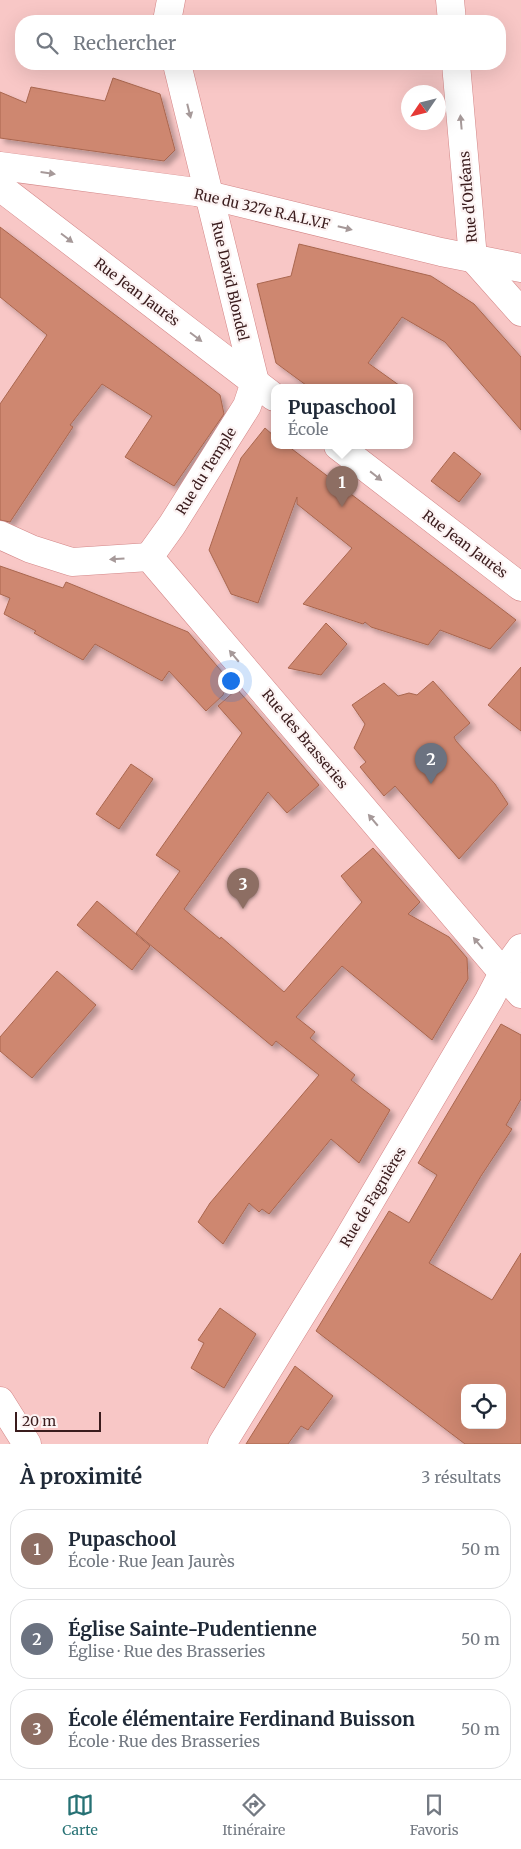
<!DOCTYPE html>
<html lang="fr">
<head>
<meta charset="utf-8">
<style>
  :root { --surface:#fff; --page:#f2f2f3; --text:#1f2937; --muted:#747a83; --line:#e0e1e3; --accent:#267174 }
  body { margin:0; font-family:Merriweather,serif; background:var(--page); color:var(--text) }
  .controls { position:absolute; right:15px; bottom:15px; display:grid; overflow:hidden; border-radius:10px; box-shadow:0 5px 20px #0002 }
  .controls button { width:45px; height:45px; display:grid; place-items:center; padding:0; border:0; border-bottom:1px solid var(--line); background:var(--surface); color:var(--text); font:25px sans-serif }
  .compass { position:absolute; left:401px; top:85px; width:45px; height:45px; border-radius:50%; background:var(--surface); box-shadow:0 5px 20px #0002; rotate:235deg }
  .scale { position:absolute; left:15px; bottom:12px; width:86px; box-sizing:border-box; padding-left:5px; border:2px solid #3a1c1d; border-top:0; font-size:14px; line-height:18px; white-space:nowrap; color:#3a1c1d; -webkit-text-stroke:4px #fcf3f3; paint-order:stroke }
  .you { position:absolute; left:230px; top:680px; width:18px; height:18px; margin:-12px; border:4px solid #fff; border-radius:50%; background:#1a73e8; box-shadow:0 0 0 8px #1a73e833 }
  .badge { display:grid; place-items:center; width:32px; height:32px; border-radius:50%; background:var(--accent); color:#fff; font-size:16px; font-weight:700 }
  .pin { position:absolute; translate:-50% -41px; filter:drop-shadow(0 1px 2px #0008) }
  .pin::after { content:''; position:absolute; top:26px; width:18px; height:15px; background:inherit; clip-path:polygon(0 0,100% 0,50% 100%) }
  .popup { position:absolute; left:271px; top:384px; width:142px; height:65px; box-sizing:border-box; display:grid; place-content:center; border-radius:10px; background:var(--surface); filter:drop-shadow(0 1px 4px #0005); font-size:16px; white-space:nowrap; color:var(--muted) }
  .popup b { font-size:19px; color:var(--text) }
  .popup::after { content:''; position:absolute; left:50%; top:100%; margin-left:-10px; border:10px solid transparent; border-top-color:var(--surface) }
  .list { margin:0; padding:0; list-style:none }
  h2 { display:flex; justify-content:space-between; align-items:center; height:65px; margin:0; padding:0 20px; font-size:21px }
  h2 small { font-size:16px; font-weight:400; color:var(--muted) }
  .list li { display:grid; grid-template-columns:32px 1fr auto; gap:15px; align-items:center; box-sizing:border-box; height:80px; margin:0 10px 10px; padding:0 10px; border:1px solid var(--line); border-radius:20px }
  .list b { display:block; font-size:19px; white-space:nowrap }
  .list p { margin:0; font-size:16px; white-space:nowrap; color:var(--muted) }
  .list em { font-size:16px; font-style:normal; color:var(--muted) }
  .icon { flex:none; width:28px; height:28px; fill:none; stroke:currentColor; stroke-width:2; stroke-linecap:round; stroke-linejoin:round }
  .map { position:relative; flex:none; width:521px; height:1444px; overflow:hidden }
  .search { position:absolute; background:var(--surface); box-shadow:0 5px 20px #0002; left:15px; right:15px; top:15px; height:55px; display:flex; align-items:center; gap:12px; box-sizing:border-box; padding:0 18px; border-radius:20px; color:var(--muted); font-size:19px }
  .sheet { height:335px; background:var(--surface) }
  nav { display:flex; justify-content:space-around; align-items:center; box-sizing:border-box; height:70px; border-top:1px solid var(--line); background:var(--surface); font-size:14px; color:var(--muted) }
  nav a { display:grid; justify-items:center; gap:2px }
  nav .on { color:var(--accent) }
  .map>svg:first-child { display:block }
  .building { fill:#ce876f; stroke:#a9664f; fill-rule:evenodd; filter:url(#shadow) }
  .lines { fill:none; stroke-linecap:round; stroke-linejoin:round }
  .minor-casing { stroke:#d38687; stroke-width:29 }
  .major-casing { stroke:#d38687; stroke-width:29 }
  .minor { stroke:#fff; stroke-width:28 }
  .major { stroke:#fff; stroke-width:28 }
  .oneway { fill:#a69999 }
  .labels { text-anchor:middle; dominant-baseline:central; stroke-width:4.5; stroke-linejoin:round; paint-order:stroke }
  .street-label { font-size:14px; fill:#3a1c1d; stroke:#fcf3f3 }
</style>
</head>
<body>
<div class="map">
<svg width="521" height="1444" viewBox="0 0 521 1444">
  <defs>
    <filter id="shadow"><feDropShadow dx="4.5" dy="4.5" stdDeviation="2.5" flood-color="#0004"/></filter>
  </defs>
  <rect width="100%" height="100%" fill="#f8c7c6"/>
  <g class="building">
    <polygon points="113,78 160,94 175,150 164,161 0,138 0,92 26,103 31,87 105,101"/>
    <polygon points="0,227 220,395 224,414 174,486 125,457 152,416 102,384 70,425 73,427 10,522 0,520 0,404 47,335 0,297"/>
    <polygon points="299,244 431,276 474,304 521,357 521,430 445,342 402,317 368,363 403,388 310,388 276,363 257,284 291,276"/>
    <polygon points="265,428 274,436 274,446 288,446 516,620 490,649 440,630 428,645 371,627 365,622 363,624 303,604 352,548 297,504 297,497 258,603 231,594 209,550 241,458"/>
    <polygon points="454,452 481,474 459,502 431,481"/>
    <polygon points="0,566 63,588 66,582 188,632 229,680 223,695 206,711 169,671 162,681 95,644 83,660 34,633 36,631 4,614 10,598 0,594"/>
    <polygon points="326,623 347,644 321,675 288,668"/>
    <polygon points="521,667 521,731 488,705"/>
    <polygon points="433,681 470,723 454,737 456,741 495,784 508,804 459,859 395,786 384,796 360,767 366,762 354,748 365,724 352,705 384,683 398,696 409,693 417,695"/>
    <polygon points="237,689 319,785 287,813 268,792 184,909 220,939 221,937 284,992 362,902 341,876 373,848 420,902 408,914 449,937 467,958 468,979 432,1040 342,966 296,1017 315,1032 310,1038 355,1075 351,1080 390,1110 359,1163 331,1139 269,1214 262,1209 259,1212 249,1203 223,1244 198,1222 210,1203 319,1075 276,1041 272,1046 136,933 180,871 156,855 242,733 218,706"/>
    <polygon points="131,764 153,779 119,829 96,814"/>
    <polygon points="97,901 150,946 132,970 77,925"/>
    <polygon points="57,971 96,1005 32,1078 0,1051 0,1037"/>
    <path d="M501 1024 521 1035V1099L506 1125 512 1129 481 1176 429 1263 492 1300 521 1253V1444H465L316 1331 389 1211 409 1223 437 1175 418 1163ZM465 1388H502V1425H465Z"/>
    <polygon points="220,1308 256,1334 224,1388 191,1368 204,1343 198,1340"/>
    <polygon points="295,1366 333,1396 308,1430 301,1426 288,1444 246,1444"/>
  </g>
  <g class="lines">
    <defs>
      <g id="minor">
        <polyline points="450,0 452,21"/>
        <polyline points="167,21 171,0"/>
        <polyline points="456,64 473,258 521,312"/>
        <polyline points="0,166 196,192 441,252 521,268"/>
        <polyline points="0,535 31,549 72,562 149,557 521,994"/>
        <polyline points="149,557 172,525 247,406 255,382 177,64"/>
        <polyline points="0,1401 27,1444"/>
        <polyline points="222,1444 342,1249 489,1000 503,973 521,948"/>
      </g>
      <g id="major">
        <polyline points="0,187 274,397"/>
        <polyline points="338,446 521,587"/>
      </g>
    </defs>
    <use href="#minor" class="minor-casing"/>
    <use href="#major" class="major-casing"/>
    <use href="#minor" class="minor"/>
    <use href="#major" class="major"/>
  </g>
  <defs><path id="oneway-solid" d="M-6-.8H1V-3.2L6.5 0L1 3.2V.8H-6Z" transform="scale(1.25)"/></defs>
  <g class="oneway">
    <use href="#oneway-solid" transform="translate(189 111) rotate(76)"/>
    <use href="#oneway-solid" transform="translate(461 122) rotate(-95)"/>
    <use href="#oneway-solid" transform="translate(48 173) rotate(8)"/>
    <use href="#oneway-solid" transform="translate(345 228) rotate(14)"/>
    <use href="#oneway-solid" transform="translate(67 238) rotate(37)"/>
    <use href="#oneway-solid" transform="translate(196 337) rotate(37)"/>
    <use href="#oneway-solid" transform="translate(376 476) rotate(38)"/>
    <use href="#oneway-solid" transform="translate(117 559) rotate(176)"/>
    <use href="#oneway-solid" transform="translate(234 656) rotate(-130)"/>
    <use href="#oneway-solid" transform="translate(373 820) rotate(-130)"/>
    <use href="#oneway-solid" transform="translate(478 943) rotate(-130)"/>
  </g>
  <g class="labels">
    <g class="street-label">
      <text transform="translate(468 197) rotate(-95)">Rue d'Orléans</text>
      <text transform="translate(262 209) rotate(13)">Rue du 327e R.A.L.V.F</text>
      <text transform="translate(230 281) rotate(77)">Rue David Blondel</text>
      <text transform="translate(137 292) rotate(37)">Rue Jean Jaurès</text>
      <text transform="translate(206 471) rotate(-58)">Rue du Temple</text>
      <text transform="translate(465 544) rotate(37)">Rue Jean Jaurès</text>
      <text transform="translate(305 739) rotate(50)">Rue des Brasseries</text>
      <text transform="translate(373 1197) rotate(-59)">Rue de Fagnières</text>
    </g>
  </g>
</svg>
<div class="controls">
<button><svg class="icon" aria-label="locate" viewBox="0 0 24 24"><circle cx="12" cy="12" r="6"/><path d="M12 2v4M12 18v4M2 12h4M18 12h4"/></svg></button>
</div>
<svg class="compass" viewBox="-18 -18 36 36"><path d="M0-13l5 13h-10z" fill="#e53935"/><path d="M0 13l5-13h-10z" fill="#747a83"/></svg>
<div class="scale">20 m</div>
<div class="you"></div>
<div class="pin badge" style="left:342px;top:507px;background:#8d6e63">1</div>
<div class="popup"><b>Pupaschool</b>École</div>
<div class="pin badge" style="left:431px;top:784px;background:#6b7280">2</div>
<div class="pin badge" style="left:243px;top:909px;background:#8d6e63">3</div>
<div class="search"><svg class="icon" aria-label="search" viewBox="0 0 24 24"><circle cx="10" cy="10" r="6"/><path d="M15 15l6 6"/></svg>Rechercher</div>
</div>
<section class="sheet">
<h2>À proximité<small>3 résultats</small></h2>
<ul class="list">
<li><span class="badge" style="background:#8d6e63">1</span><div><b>Pupaschool</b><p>École · Rue Jean Jaurès</p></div><em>50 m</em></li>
<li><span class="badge" style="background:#6b7280">2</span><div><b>Église Sainte-Pudentienne</b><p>Église · Rue des Brasseries</p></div><em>50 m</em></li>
<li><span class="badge" style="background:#8d6e63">3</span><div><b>École élémentaire Ferdinand Buisson</b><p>École · Rue des Brasseries</p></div><em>50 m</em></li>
</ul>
</section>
<nav>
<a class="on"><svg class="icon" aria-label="map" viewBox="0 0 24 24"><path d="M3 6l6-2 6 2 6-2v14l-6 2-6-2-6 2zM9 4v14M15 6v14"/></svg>Carte</a>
<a><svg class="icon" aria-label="directions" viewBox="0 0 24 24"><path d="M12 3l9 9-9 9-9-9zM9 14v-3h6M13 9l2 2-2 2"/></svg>Itinéraire</a>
<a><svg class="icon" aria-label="saved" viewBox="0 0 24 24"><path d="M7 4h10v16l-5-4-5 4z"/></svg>Favoris</a>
</nav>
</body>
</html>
